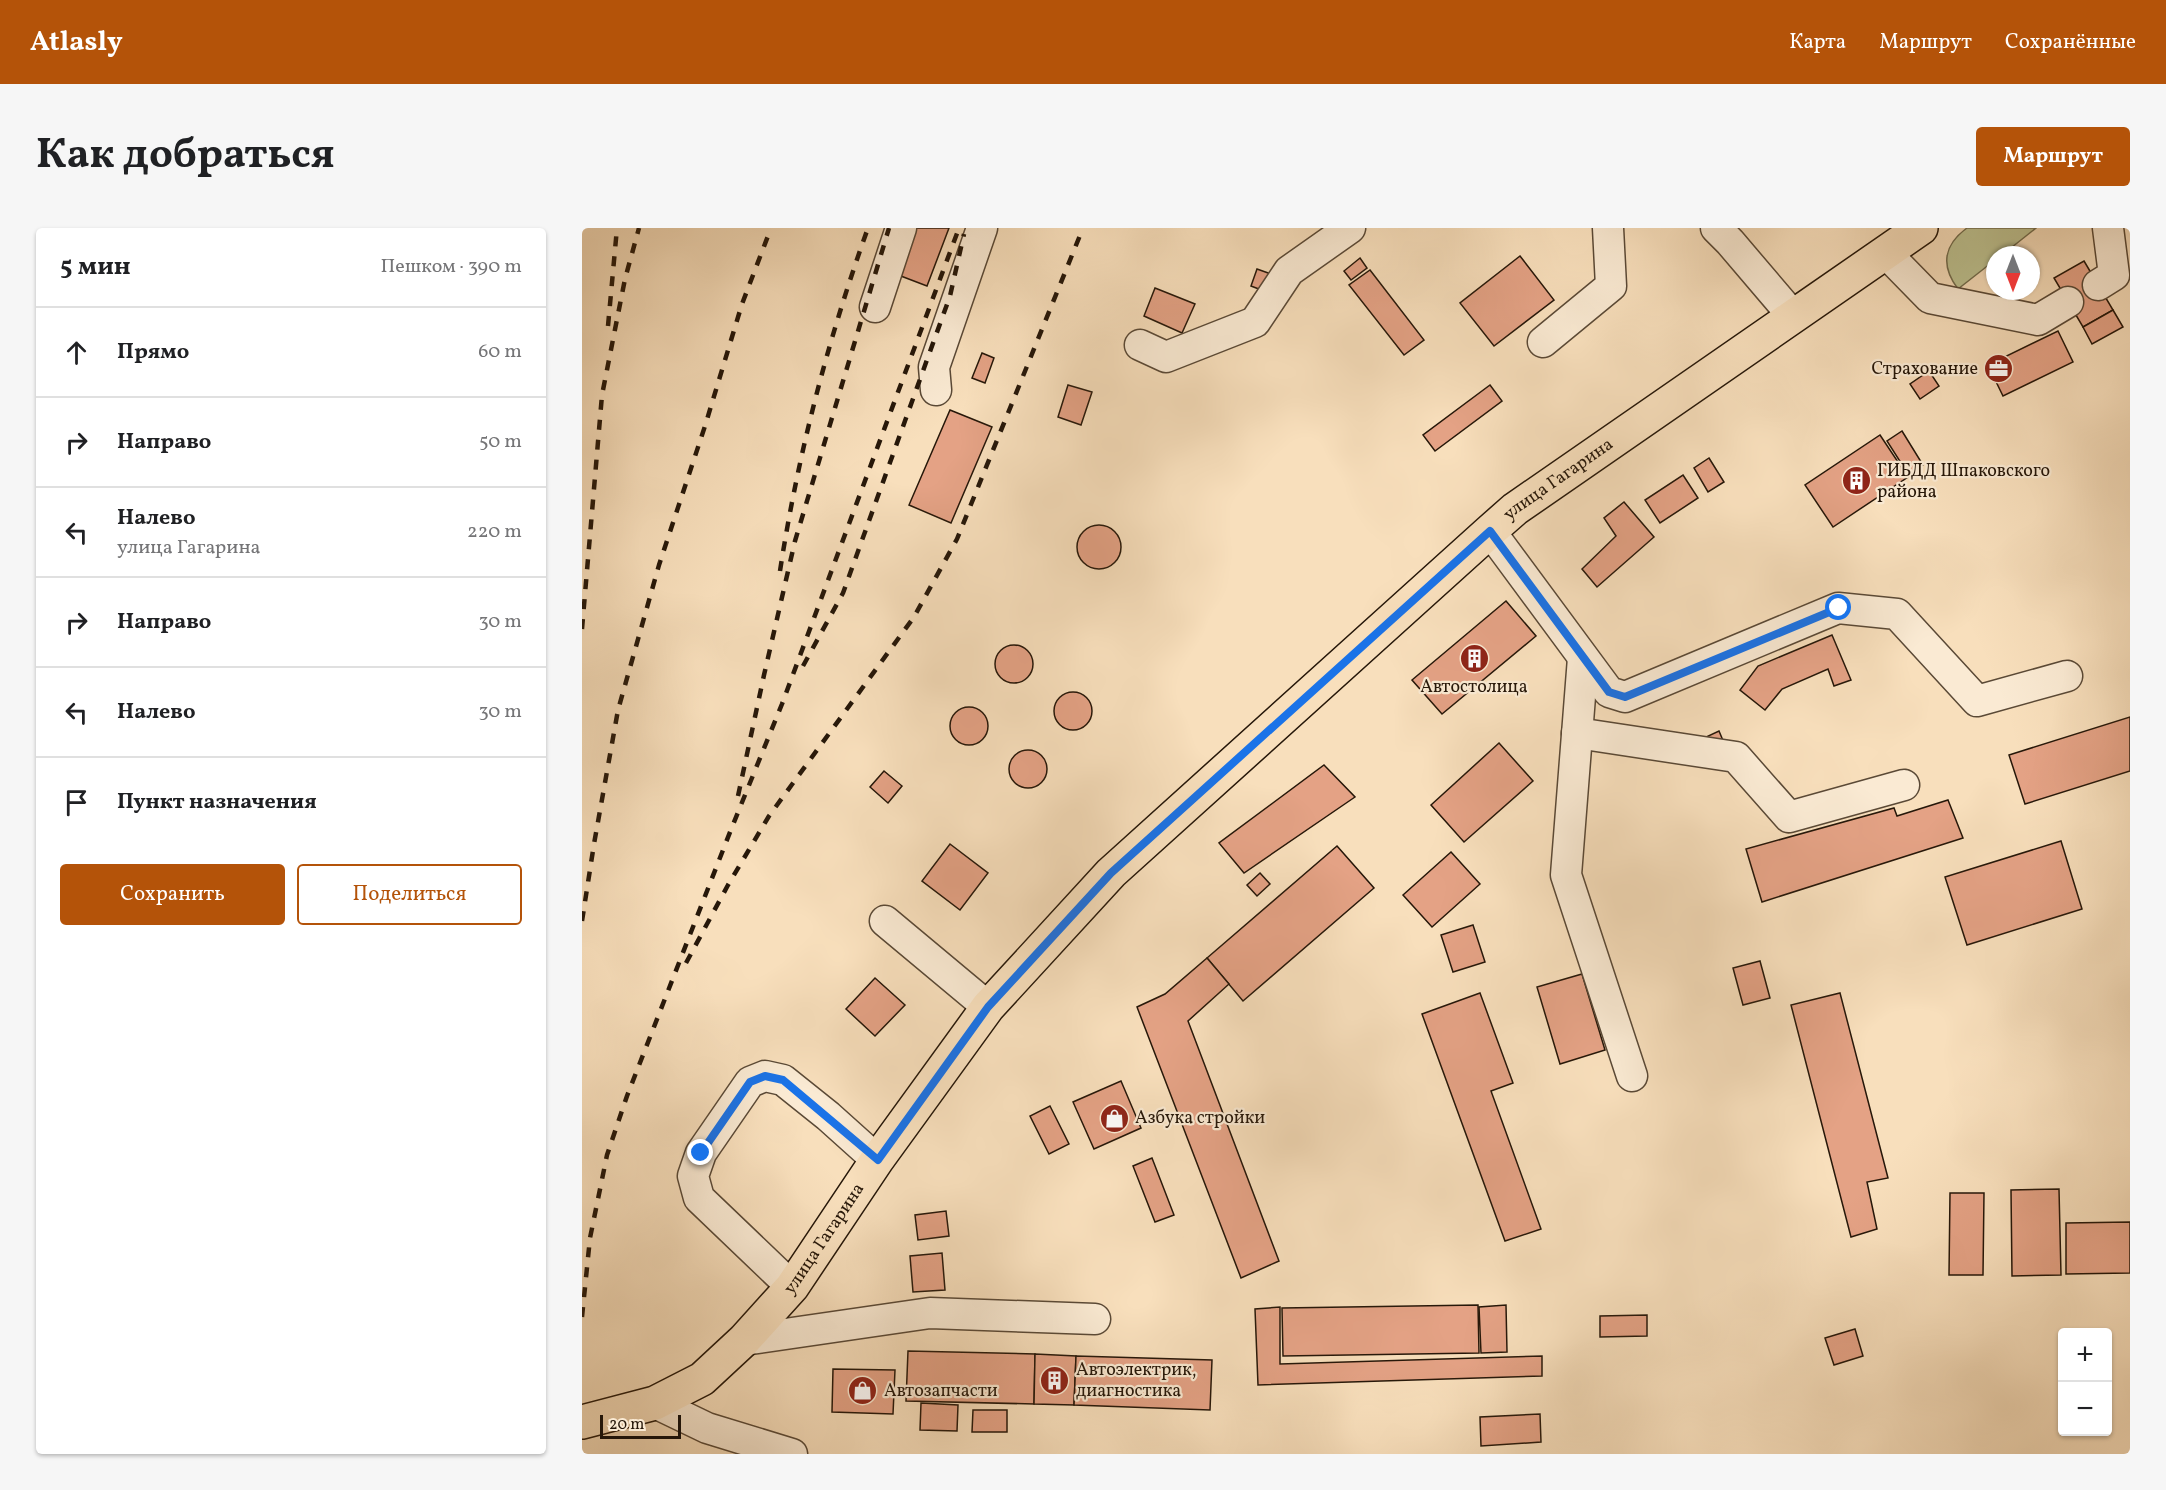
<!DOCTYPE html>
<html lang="ru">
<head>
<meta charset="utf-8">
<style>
  :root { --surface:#fff; --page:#f6f6f6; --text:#202124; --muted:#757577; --line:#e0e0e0; --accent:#b45309 }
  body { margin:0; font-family:Vollkorn,serif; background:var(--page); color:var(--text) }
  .controls { position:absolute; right:18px; bottom:18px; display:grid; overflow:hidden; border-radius:6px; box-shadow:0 2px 4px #0004 }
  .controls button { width:54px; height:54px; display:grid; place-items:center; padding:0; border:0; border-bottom:2px solid var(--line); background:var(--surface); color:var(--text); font:30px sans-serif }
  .compass { position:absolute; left:1404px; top:18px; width:54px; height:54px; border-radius:50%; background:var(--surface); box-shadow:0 2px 4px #0004; rotate:180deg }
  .scale { position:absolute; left:18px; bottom:15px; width:81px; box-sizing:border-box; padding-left:6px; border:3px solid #261709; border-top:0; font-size:16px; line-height:21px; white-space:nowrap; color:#261709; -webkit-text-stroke:4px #faead3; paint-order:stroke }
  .stop { position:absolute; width:18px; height:18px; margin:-14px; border:4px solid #1a73e8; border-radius:50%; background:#fff }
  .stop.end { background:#1a73e8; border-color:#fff; box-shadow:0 2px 6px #0008 }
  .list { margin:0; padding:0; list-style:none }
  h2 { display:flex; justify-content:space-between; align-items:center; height:78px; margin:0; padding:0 24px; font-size:26px }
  h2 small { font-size:20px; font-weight:400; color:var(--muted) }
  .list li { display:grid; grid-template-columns:39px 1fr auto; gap:18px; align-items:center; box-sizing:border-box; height:90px; padding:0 24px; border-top:2px solid var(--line) }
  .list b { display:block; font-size:22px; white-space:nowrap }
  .list p { margin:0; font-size:20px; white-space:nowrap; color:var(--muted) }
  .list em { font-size:20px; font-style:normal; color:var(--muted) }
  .actions { display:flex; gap:12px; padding:18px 24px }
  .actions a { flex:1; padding:14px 0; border:2px solid var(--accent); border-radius:6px; text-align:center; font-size:21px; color:var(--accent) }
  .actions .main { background:var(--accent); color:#fff }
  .icon { flex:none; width:33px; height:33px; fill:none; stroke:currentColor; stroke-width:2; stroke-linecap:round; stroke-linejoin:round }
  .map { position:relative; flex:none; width:1548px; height:1226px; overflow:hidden; border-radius:6px }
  header { display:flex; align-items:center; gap:36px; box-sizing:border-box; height:84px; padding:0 30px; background:var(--accent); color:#fff }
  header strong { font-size:28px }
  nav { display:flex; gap:33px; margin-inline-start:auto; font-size:21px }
  .intro { display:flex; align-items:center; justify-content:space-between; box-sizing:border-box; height:144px; padding:0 36px }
  h1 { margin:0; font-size:42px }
  .button { padding:15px 27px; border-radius:6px; background:var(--accent); color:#fff; font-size:21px; font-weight:700 }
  main { display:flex; gap:36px; padding:0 36px }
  aside { flex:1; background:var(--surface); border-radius:6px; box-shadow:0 2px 4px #0004 }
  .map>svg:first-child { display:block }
  .green { fill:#bdc291; stroke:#726c4d; stroke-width:1.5 }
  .building { fill:#e4a285; stroke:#261709; stroke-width:1.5 }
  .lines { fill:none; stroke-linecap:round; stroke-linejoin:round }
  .minor-casing { stroke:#5a4936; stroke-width:33 }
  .major-casing { stroke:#261709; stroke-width:36 }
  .minor { stroke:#faead3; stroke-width:30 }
  .major { stroke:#f8dfbc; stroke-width:33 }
  .rail { stroke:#261709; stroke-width:4.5; stroke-dasharray:10 10; stroke-linecap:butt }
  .route { stroke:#1a73e8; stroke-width:8 }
  .labels { text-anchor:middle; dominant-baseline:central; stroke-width:4.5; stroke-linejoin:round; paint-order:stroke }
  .poi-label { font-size:18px; fill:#261709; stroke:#faead3; text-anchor:start }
  .street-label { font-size:18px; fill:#261709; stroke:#faead3 }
</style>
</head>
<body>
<header>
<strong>Atlasly</strong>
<nav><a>Карта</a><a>Маршрут</a><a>Сохранённые</a></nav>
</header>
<div class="intro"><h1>Как добраться</h1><a class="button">Маршрут</a></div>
<main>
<aside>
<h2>5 мин<small>Пешком · 390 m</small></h2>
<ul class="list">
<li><svg class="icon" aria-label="ahead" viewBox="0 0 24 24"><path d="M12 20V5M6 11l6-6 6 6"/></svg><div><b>Прямо</b></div><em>60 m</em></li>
<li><svg class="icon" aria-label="right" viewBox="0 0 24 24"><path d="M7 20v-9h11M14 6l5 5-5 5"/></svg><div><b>Направо</b></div><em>50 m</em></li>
<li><svg class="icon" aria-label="left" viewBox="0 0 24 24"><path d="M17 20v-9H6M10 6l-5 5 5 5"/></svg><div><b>Налево</b><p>улица Гагарина</p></div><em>220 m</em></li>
<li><svg class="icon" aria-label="right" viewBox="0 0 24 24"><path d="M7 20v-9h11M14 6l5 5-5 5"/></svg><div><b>Направо</b></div><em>30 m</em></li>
<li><svg class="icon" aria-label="left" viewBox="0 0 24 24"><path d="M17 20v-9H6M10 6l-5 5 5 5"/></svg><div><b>Налево</b></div><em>30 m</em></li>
<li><svg class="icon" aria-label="arrive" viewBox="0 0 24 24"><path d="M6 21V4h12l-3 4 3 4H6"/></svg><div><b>Пункт назначения</b></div></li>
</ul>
<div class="actions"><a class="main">Сохранить</a><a>Поделиться</a></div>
</aside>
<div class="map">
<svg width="1548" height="1226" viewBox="0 0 1548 1226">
  <rect width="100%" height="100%" fill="#f8dfbc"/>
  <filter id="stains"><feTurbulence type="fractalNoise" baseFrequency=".00333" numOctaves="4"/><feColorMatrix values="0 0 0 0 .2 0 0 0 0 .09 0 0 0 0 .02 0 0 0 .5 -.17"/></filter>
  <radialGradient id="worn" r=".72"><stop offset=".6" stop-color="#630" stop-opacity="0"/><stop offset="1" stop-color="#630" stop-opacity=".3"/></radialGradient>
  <path class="green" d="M1385 0H1454L1420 27H1413V32L1376 61C1358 37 1362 17 1385 0Z"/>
  <g class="building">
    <polygon points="328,0 367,0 345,58 311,45"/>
    <polygon points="938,28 972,72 912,118 878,75"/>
    <polygon points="778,30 785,40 769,52 762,43"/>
    <polygon points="1502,33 1531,82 1501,99 1472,50"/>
    <polygon points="675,41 689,46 682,63 669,58"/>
    <polygon points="788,42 842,112 822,127 767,57"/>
    <polygon points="573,60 613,76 600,105 562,88"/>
    <polygon points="1531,82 1541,99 1510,116 1501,99"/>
    <polygon points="1476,103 1491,134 1421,168 1406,137"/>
    <polygon points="400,125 412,130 403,155 390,150"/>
    <polygon points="1347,143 1357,158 1338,171 1328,156"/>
    <polygon points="486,157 510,164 499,197 476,189"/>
    <polygon points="908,157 920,173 853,223 841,207"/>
    <polygon points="368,182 410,199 369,295 327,277"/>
    <polygon points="1320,203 1341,237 1326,246 1305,213"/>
    <polygon points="1298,207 1326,249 1251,299 1223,257"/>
    <polygon points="1127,230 1142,254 1126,264 1112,240"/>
    <polygon points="1101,247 1116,270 1078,295 1063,272"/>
    <polygon points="1042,274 1072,309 1015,359 1000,341 1034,308 1022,290"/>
    <circle cx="517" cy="319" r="22"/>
    <polygon points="924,373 954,408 860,486 830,452"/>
    <polygon points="1250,407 1269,452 1252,458 1246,441 1200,461 1183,482 1158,462 1176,438"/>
    <circle cx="432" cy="436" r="19"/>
    <circle cx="491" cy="483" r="19"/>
    <circle cx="387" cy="498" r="19"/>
    <polygon points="1548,489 1548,543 1443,576 1427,527"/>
    <polygon points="1137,503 1142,515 1130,521 1124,509"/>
    <polygon points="917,515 951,553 882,614 849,577"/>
    <circle cx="446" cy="541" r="19"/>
    <polygon points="742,537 773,569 662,645 637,615"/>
    <polygon points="302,543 320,558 306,575 288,559"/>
    <polygon points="1366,572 1381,610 1180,674 1164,621 1312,580 1315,588"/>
    <polygon points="1479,613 1500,681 1385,717 1363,649"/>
    <polygon points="368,616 406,645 378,682 340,653"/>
    <polygon points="755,618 792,660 661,773 625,730"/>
    <polygon points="869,624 898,656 850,699 821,667"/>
    <polygon points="678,645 688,656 675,668 665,657"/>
    <polygon points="891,697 903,734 871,744 859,707"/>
    <polygon points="625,730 647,756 606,793 697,1033 659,1050 555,779 583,766"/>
    <polygon points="1178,733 1188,770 1161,777 1151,740"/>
    <polygon points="1000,746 1023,822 978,836 955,759"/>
    <polygon points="293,750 323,777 293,808 264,781"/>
    <polygon points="898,765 931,855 909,863 959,1001 923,1013 840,786"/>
    <polygon points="1258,765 1306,950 1285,954 1295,1001 1269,1009 1209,777"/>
    <polygon points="539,853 559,900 512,921 491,874"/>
    <polygon points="468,878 487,916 467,926 448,888"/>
    <polygon points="570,930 592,987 573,994 551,938"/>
    <polygon points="1477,961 1479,1047 1430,1048 1429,962"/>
    <polygon points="1368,965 1402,965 1401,1047 1367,1047"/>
    <polygon points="364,983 367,1008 336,1012 333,987"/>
    <polygon points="1548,994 1548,1045 1484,1046 1484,995"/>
    <polygon points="360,1025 363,1062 331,1064 328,1028"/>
    <polygon points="896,1077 897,1125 701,1128 700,1080"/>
    <polygon points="924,1077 925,1124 899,1125 897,1079"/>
    <polygon points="698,1079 698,1136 960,1128 960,1148 676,1157 673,1081"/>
    <polygon points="1065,1087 1065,1108 1018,1109 1018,1088"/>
    <polygon points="1273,1101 1281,1128 1252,1137 1243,1110"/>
    <polygon points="326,1123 453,1126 452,1176 324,1173"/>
    <polygon points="453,1126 494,1128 492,1177 452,1176"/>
    <polygon points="494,1128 630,1132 628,1182 492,1177"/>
    <polygon points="251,1141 313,1142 311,1186 250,1184"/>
    <polygon points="339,1175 376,1177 375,1203 338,1202"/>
    <polygon points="391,1182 425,1182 425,1204 390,1204"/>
    <polygon points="958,1186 959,1214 899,1218 898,1189"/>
  </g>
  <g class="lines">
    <defs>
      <g id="minor">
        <polyline points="1134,0 1148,14 1211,88"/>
        <polyline points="1303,24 1348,70 1456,92 1486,74"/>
        <polyline points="1516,57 1532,47 1526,0"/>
        <polyline points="293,79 319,0"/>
        <polyline points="961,114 1029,58 1026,0"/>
        <polyline points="558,117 584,129 673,94 707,43 768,0"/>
        <polyline points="354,162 352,139 400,0"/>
        <polyline points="908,303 1027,464 1043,469 1256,380 1315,386 1395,473 1485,448"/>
        <polyline points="1001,430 984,647 1050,848"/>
        <polyline points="995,505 1154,529 1207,589 1322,557"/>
        <polyline points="303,693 406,779"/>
        <polyline points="210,1059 117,970 111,948 119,925 168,854 183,848 201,852 246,888 295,932"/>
        <polyline points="162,1112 348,1085 513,1091"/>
        <polyline points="73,1175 125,1200 210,1226"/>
      </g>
      <g id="major">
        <path id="s1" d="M0 1194 73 1175 120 1151 162 1112 210 1059 295 932 406 779 529 645 908 303 933 281 1339 0"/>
      </g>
    </defs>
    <use href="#minor" class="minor-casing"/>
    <use href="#major" class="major-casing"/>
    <use href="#minor" class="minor"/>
    <use href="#major" class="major"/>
    <g class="rail">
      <polyline points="26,98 35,0"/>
      <path d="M198 343C216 226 246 111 286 0"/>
      <polyline points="0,401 20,167 43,51 57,0"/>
      <polyline points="221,438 261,365 368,68 382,6"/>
      <polyline points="156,568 182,447 213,313 307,0"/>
      <polyline points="0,693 12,616 36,482 77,337 123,198 160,76 189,0"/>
      <polyline points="104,735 146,657 187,588 332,389 375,311 501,0"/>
      <polyline points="0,1089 8,1010 25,927 45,868 150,599 200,476 377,0"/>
    </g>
  </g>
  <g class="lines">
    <polyline class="route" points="119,925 168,854 183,848 201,852 296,932 406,779 529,645 908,303 1027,464 1043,469 1257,380"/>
  </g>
  <defs>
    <symbol id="office-disc" viewBox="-11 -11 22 22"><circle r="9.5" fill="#8f2418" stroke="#faead3"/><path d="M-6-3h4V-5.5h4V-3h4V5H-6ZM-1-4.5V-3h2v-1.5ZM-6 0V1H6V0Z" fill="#fff"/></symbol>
    <symbol id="building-disc" viewBox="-11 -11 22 22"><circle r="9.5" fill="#8f2418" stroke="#faead3"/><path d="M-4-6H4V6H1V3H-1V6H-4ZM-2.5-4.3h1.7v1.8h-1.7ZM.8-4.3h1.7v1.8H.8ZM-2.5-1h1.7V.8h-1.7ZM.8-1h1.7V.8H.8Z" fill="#fff"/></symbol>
    <symbol id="shop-disc" viewBox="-11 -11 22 22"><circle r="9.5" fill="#8f2418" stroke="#faead3"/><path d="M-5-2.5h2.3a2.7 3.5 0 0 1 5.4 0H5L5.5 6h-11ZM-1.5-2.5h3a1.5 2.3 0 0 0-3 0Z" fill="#fff"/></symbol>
  </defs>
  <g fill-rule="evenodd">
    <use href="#office-disc" x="1400" y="124" width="33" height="33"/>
    <use href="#building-disc" x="1258" y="236" width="33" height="33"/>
    <use href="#building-disc" x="876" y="414" width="33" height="33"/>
    <use href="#shop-disc" x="516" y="874" width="33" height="33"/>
    <use href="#building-disc" x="456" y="1136" width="33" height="33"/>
    <use href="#shop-disc" x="264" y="1146" width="33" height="33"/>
  </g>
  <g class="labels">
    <g class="poi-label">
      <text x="1396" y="141" text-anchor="end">Страхование</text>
      <text x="1295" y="243">ГИБДД Шпаковского<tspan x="1295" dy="21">района</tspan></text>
      <text x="892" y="459" text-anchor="middle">Автостолица</text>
      <text x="553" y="890">Азбука стройки</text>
      <text x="494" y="1142">Автоэлектрик,<tspan x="494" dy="21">диагностика</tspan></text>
      <text x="302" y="1163">Автозапчасти</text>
    </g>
    <g class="street-label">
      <text stroke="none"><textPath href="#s1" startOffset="1377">улица Гагарина</textPath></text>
      <text stroke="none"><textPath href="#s1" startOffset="315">улица Гагарина</textPath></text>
    </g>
  </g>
  <rect width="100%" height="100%" filter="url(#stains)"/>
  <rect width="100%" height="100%" fill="url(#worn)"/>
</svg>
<div class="controls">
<button>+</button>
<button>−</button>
</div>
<svg class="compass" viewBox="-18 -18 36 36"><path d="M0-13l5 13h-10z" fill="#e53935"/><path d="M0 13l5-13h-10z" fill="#757577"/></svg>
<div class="scale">20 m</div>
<div class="stop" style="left:1257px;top:380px"></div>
<div class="stop end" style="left:119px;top:925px"></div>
</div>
</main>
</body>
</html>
